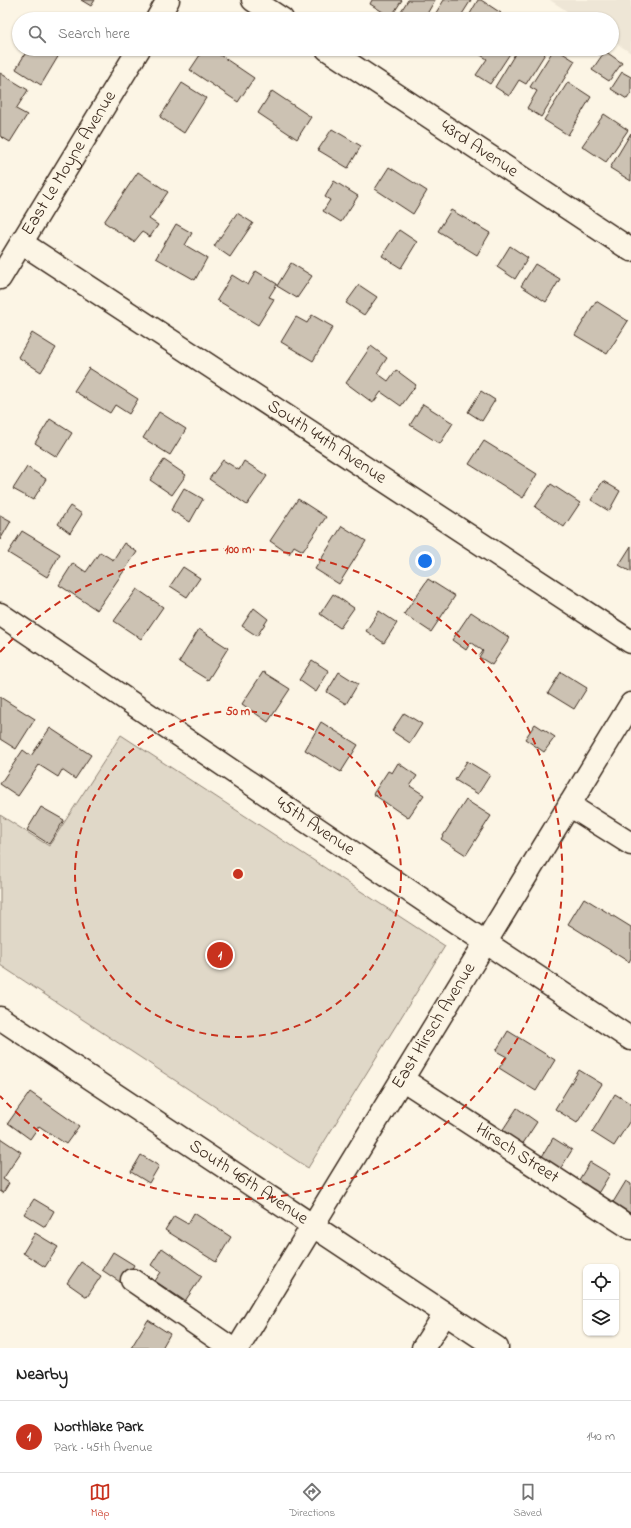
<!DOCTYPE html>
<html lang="en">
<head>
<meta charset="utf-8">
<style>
  :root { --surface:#fff; --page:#f2f2f2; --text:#222; --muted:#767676; --line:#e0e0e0; --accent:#c8321e }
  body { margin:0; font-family:"Indie Flower",sans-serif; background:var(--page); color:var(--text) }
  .controls { position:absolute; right:12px; bottom:12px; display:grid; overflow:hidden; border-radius:8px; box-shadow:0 1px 3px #0004 }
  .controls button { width:36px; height:36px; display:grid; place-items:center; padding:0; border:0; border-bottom:1px solid var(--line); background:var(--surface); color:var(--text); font:20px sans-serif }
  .you { position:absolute; left:425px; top:561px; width:14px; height:14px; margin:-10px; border:3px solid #fff; border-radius:50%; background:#1a73e8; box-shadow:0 0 0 6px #1a73e833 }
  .badge { display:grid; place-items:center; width:26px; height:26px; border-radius:50%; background:var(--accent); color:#fff; font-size:13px; font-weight:700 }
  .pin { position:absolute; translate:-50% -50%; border:2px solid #fff; box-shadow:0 1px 4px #0006 }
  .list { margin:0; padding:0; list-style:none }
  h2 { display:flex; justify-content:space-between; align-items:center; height:52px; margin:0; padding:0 16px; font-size:17px }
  h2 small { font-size:13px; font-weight:400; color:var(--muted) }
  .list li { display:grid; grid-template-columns:26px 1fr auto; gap:12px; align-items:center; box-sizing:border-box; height:72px; padding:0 16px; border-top:1px solid var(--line) }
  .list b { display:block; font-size:15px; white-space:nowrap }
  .list p { margin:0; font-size:13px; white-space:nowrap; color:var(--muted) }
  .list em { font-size:13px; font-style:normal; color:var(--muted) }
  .icon { flex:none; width:22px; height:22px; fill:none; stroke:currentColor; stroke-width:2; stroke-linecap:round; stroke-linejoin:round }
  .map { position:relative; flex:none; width:631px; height:1348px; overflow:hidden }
  .search { position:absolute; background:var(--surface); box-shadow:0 1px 3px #0004; left:12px; right:12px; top:12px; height:44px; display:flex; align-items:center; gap:10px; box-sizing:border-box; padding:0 14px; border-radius:22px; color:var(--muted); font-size:15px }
  .sheet { height:124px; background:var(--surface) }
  nav { display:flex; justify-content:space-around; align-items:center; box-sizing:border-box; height:56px; border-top:1px solid var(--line); background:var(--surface); font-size:11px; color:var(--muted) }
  nav a { display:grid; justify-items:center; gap:2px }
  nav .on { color:var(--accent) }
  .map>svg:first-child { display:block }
  .built { fill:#eee6d6 }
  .green { fill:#e0d8c8; stroke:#8e8173 }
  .building { fill:#ccc2b3; stroke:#3b2a1e }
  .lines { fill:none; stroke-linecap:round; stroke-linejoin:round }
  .minor-casing { stroke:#3b2a1e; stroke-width:25 }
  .minor { stroke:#fcf5e5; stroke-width:22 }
  .ring { fill:none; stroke:#c8321e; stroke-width:2; stroke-dasharray:7 5 }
  .labels { text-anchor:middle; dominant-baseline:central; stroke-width:4; stroke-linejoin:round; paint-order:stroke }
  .street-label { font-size:18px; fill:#3b2a1e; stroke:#fcf5e5 }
  .centre { fill:#c8321e; stroke:#fcf5e5; stroke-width:2 }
  .ring-label { font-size:12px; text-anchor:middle; font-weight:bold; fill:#c8321e; stroke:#fcf5e5; stroke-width:4; stroke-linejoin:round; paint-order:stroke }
</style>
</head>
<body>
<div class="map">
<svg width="631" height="1348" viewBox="0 0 631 1348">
  <rect width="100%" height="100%" fill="#fcf5e5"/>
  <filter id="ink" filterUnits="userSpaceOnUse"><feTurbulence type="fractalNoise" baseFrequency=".025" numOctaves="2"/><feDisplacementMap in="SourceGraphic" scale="8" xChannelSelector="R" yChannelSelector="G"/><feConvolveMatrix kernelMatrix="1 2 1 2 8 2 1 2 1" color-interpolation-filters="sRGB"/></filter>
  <g filter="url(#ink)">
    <polygon class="built" points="550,0 631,0 631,53 612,40 612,19 579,19"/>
    <polygon class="green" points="121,735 445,946 308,1168 0,965 0,815 49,846"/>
    <g class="building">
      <polygon points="81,0 95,0 91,6"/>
      <polygon points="372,0 402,0 391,17 370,4"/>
      <polygon points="408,0 435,0 424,19 396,19"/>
      <polygon points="444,0 471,0 459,19 432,19"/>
      <polygon points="478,0 481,0 501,13 497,19 467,19"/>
      <polygon points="28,49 60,49 62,50 41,85 16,69"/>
      <polygon points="204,49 211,49 254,78 238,102 190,70"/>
      <polygon points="483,49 513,49 490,84 476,75 487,59 479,54"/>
      <polygon points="518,49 548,49 526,84 519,80 509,96 495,87"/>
      <polygon points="554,49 556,49 575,61 541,117 527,108 537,91 530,87"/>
      <polygon points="605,51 622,63 609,81 592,70"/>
      <polygon points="622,72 631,77 631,93 627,99 611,89"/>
      <polygon points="0,73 28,90 16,109 27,115 10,142 0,136"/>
      <polygon points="568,82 591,97 568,135 544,120"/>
      <polygon points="182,83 206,98 184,133 160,117"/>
      <polygon points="272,91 311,117 297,139 258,113"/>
      <polygon points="604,114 628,130 606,162 582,146"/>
      <polygon points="332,129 361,146 348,168 318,150"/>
      <polygon points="631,133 631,181 610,168"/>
      <polygon points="389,167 427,191 413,214 375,189"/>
      <polygon points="138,172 168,192 149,219 158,225 150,237 142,232 134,242 104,222"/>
      <polygon points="334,181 358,196 341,222 323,211 330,200 325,197"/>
      <polygon points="451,210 490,233 477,255 438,231"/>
      <polygon points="237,213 253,223 230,257 214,246"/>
      <polygon points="176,224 192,233 185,245 207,258 195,280 156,258"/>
      <polygon points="399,230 417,242 401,268 382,256"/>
      <polygon points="510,246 528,258 515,279 497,267"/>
      <polygon points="291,263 312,276 297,298 277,286"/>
      <polygon points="535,264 560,279 546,302 521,286"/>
      <polygon points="256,271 277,284 269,297 274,299 258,325 217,300 232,275 248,285"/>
      <polygon points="359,285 377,297 364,315 346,303"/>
      <polygon points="596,301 628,321 607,354 575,335"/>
      <polygon points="312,315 333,327 313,361 281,342 296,317 307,323"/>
      <polygon points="32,333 56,348 41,372 18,357"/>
      <polygon points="371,346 387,358 377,373 388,381 396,370 416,385 401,406 381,392 373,403 346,383"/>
      <polygon points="89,368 138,399 129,414 115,405 110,413 74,391"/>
      <polygon points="481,391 495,400 482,421 468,412"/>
      <polygon points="423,404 453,423 440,444 410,425"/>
      <polygon points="159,412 186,429 170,455 143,438"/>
      <polygon points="50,419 72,433 57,457 35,443"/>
      <polygon points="484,441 537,474 523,498 469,464"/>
      <polygon points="164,460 186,475 172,495 150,480"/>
      <polygon points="223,460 239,470 244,461 267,476 247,505 209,479"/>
      <polygon points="27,467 46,479 33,500 13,489"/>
      <polygon points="603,481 620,491 609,511 591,500"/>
      <polygon points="551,484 580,503 564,527 535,507"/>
      <polygon points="184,488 203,499 190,522 171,510"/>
      <polygon points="298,499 326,517 303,551 294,546 289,554 270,541"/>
      <polygon points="70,506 82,514 70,533 58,524"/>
      <polygon points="0,515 11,521 0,540"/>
      <polygon points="342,526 366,541 339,584 315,569"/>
      <polygon points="22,531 60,554 47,577 8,553"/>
      <polygon points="124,543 137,552 97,610 59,585 73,563 86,572 100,552 113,560"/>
      <polygon points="631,546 631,572 619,565"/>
      <polygon points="183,567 200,578 187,597 170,586"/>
      <polygon points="428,579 455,596 431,632 404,614"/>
      <polygon points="137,589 163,607 141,639 114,621"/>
      <polygon points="333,594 354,608 340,628 320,614"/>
      <polygon points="254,608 268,619 257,636 242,626"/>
      <polygon points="379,611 397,623 384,643 366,631"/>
      <polygon points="471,612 510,638 492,665 479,657 483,651 471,642 466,650 452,640"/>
      <polygon points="199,629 228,648 208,680 179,662"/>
      <polygon points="312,660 329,671 316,692 299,680"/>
      <polygon points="263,672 290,689 268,722 242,704"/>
      <polygon points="339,672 358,684 346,704 327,692"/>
      <polygon points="561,672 587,688 574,709 548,693"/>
      <polygon points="0,697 35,719 16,749 0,739"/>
      <polygon points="404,713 422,724 410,743 392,731"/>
      <polygon points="321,722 358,745 341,772 305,750"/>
      <polygon points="535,724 555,737 544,752 525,739"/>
      <polygon points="50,728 91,755 75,779 62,770 58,777 39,765 18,796 0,784 23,750 31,756"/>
      <polygon points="467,761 490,775 478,794 455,780"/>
      <polygon points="398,763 417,776 410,786 424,795 408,818 373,794 388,771 392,773"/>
      <polygon points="466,800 491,816 466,855 441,839"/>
      <polygon points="41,807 64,820 49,844 27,830"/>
      <polygon points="584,898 631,927 631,958 629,962 568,924"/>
      <polygon points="508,1031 555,1060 536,1091 499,1068 507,1057 496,1051"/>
      <polygon points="579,1070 602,1084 577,1123 555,1109"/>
      <polygon points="30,1092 79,1126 66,1144 39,1126 30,1139 8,1123"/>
      <polygon points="615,1094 631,1104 631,1119 614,1146 592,1132"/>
      <polygon points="517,1108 537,1122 520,1148 500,1134"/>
      <polygon points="0,1138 21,1152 3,1179 9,1183 3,1193 0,1191"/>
      <polygon points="553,1138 572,1150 559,1171 540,1160"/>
      <polygon points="141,1155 159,1166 149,1183 131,1172"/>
      <polygon points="590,1162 610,1174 597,1195 577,1183"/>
      <polygon points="626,1181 631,1184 631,1216 612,1204"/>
      <polygon points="34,1199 54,1211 45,1227 24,1214"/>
      <polygon points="194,1213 231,1237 216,1262 165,1230 174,1216 188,1224"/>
      <polygon points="35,1233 58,1247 45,1267 23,1253"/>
      <polygon points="162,1248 202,1276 185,1301 155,1281 161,1272 151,1265"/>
      <polygon points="113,1252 134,1265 123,1284 102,1270"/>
      <polygon points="81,1262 101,1276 87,1297 67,1283"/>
      <polygon points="148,1320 170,1334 162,1348 131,1348"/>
    </g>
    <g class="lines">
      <defs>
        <g id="minor">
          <polyline points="253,0 282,19"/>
          <polyline points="157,19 168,0"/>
          <path id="s1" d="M327 49 631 250"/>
          <path id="s2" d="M22 243 631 642"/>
          <path id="s3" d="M0 278 139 49"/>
          <path id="s4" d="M0 614 485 942 631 1039"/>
          <polyline points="569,805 631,844"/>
          <path id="s5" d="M0 1018 497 1348"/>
          <path id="s6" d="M402 1079 631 1228"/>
          <polyline points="132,1280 231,1348"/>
          <path id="s7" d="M238 1348 631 704"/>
          <polyline points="423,1348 445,1314"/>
        </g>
      </defs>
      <use href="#minor" class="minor-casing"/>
      <use href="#minor" class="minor"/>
    </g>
  </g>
  <g class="ring">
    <circle cx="238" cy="874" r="163"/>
    <path d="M0 652A325 325 0 1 1 0 1096"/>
  </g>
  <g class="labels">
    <g class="street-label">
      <text stroke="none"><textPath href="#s1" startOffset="182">43rd Avenue</textPath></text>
      <text stroke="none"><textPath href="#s3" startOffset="134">East Le Moyne Avenue</textPath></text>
      <text stroke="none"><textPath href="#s2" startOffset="364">South 44th Avenue</textPath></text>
      <text stroke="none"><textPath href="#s4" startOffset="380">45th Avenue</textPath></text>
      <text stroke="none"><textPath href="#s7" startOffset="377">East Hirsch Avenue</textPath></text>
      <text stroke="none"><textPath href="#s6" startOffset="137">Hirsch Street</textPath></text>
      <text stroke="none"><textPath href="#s5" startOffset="298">South 46th Avenue</textPath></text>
    </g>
  </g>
  <circle cx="238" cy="874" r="6" class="centre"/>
  <g class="ring-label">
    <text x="238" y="553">100 m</text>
    <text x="238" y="715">50 m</text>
  </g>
</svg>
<div class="controls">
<button><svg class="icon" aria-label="locate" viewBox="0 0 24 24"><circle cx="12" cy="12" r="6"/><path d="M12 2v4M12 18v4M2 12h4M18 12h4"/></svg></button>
<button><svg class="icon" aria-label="layers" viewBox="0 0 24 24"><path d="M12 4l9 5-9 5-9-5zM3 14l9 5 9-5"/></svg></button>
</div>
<div class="you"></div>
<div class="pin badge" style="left:220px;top:955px">1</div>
<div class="search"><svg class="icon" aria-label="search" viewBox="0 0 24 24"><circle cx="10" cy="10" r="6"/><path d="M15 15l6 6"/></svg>Search here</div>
</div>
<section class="sheet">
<h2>Nearby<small></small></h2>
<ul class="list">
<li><span class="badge">1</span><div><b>Northlake Park</b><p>Park · 45th Avenue</p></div><em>140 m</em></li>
</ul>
</section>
<nav>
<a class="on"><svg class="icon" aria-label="map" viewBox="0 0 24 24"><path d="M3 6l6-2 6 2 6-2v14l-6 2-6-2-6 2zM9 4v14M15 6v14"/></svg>Map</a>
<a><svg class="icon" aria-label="directions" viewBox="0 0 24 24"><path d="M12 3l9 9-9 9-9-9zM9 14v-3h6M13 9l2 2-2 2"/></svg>Directions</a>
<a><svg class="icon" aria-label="saved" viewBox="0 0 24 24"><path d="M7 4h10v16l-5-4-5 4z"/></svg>Saved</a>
</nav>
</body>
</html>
